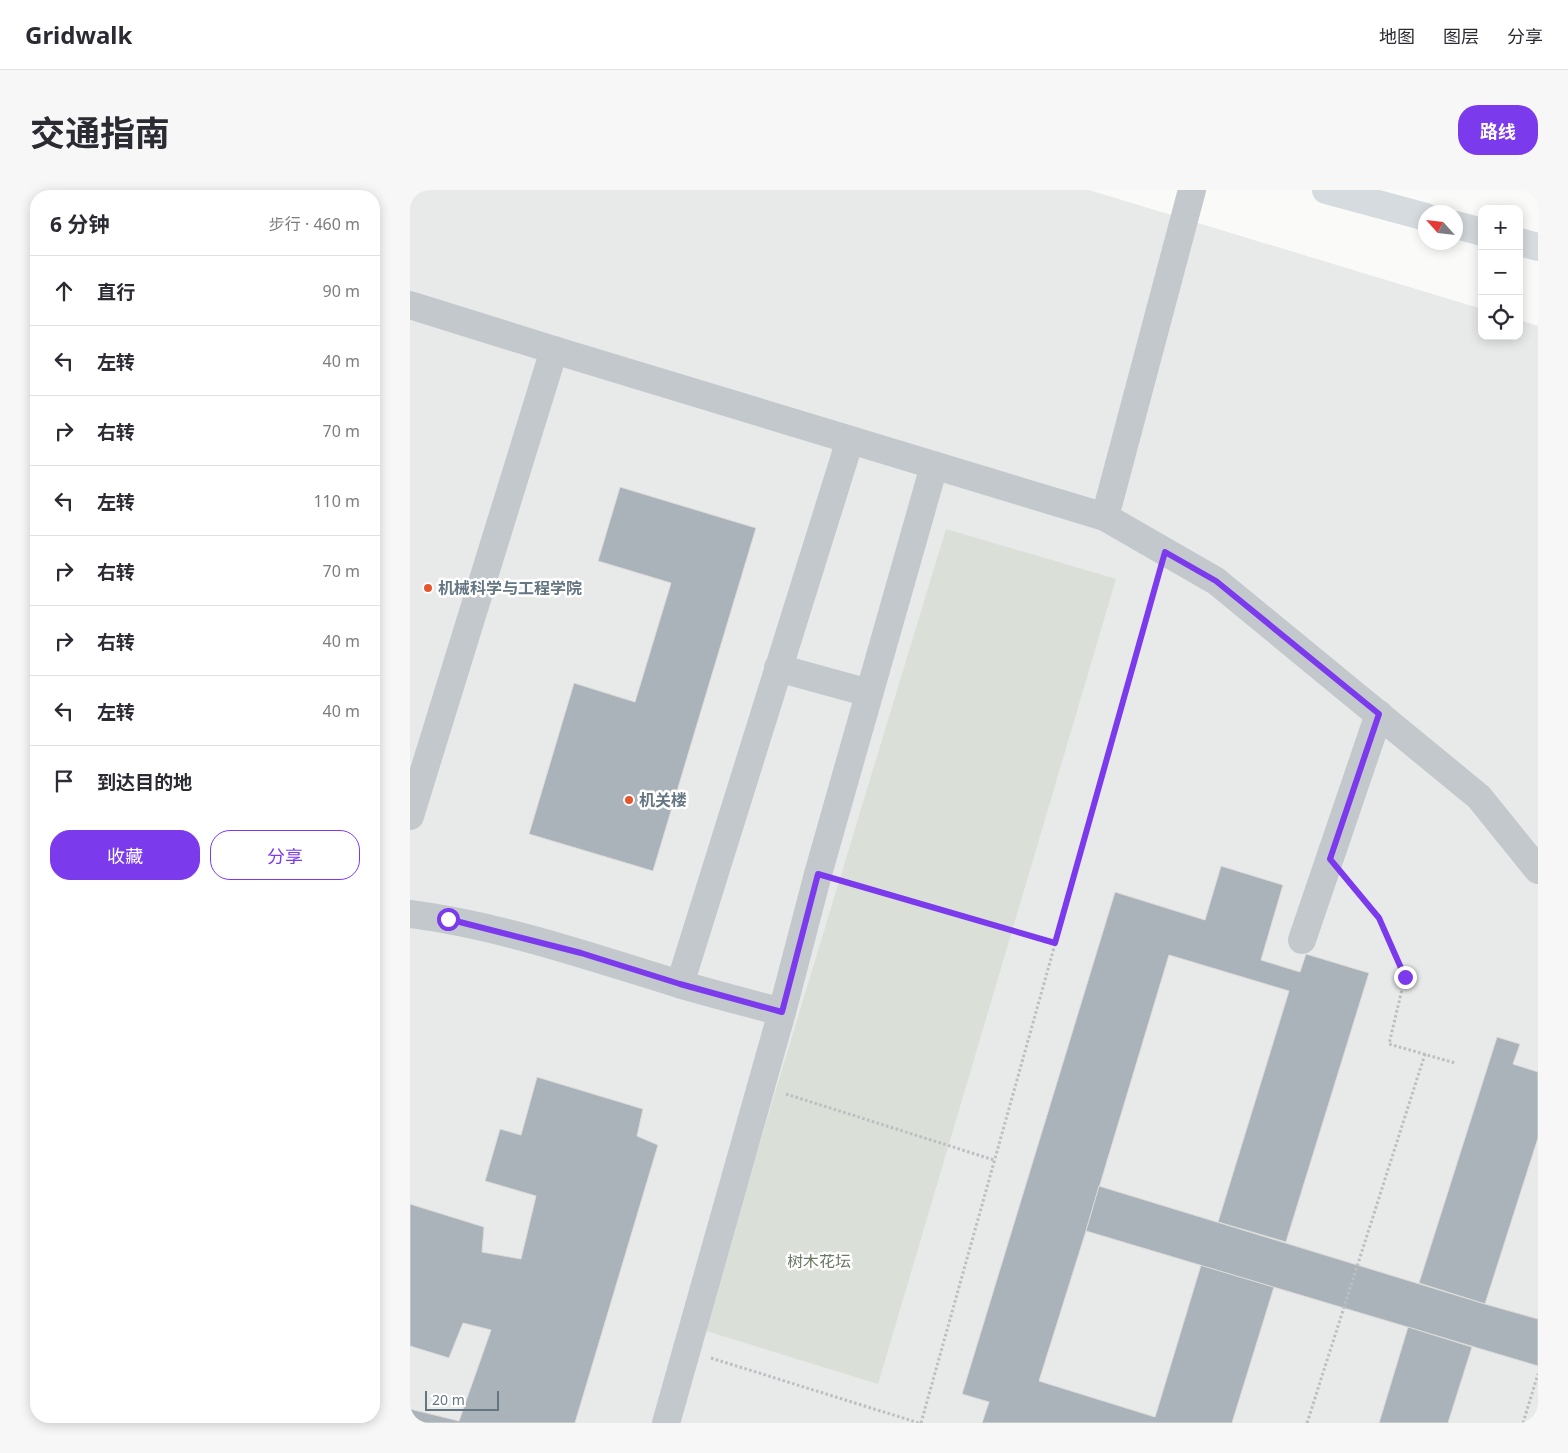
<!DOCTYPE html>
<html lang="zh">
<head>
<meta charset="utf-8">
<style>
  :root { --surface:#fff; --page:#f7f7f7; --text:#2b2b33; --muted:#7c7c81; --line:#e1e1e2; --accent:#7c3aed }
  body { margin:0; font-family:"Noto Sans","Noto Sans SC",sans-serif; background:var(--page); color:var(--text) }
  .controls { position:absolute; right:15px; top:15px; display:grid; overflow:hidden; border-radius:10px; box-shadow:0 2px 12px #0003 }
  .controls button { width:45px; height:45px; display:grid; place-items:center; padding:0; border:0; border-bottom:1px solid var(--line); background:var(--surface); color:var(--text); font:25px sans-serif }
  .compass { position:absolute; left:1008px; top:15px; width:45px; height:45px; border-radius:50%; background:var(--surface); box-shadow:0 2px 12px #0003; rotate:297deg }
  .scale { position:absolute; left:15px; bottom:12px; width:74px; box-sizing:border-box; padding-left:5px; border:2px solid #657683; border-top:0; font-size:14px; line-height:18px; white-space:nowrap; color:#657683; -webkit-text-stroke:4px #fff; paint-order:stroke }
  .stop { position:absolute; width:15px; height:15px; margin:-11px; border:4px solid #7c3aed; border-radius:50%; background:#fff }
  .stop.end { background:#7c3aed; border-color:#fff; box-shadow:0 1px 5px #0008 }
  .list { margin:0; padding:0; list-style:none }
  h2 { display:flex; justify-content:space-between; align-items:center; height:65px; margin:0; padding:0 20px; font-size:21px }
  h2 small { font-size:16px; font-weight:400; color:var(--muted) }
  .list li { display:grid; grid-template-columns:32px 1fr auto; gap:15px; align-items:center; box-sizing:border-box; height:70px; padding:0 20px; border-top:1px solid var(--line) }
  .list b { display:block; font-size:19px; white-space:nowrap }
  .list em { font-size:16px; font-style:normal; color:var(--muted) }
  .actions { display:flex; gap:10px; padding:15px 20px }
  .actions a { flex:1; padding:11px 0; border:1px solid var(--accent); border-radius:20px; text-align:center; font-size:18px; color:var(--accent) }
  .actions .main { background:var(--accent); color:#fff }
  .icon { flex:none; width:28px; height:28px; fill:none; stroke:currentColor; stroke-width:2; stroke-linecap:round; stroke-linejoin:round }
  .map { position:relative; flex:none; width:1128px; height:1233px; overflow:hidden; border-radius:20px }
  header { display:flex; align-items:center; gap:30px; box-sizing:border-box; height:70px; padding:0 25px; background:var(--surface); border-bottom:1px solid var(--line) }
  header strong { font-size:24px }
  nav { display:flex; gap:28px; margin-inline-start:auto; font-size:18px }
  .intro { display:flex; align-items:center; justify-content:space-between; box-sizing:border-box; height:120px; padding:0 30px }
  h1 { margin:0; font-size:35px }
  .button { padding:12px 22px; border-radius:20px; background:var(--accent); color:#fff; font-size:18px; font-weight:700 }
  main { display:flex; gap:30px; padding:0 30px }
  aside { flex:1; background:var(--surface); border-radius:20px; box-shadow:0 2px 12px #0003 }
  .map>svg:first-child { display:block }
  .built { fill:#e8e9e9 }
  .green { fill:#dadfd7 }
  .building { fill:#aab3b9; stroke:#dcdcda }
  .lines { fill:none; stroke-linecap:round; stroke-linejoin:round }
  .path { stroke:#bbbfc2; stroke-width:3; stroke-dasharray:2.5 2.5; stroke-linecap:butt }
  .minor { stroke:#c3c8cc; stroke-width:28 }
  .major { stroke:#d6dbdf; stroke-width:28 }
  .route { stroke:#7c3aed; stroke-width:6 }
  .poi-dot { fill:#e4572e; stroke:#fff; stroke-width:2 }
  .labels { text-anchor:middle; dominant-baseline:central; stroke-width:5; stroke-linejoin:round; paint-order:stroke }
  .poi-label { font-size:16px; font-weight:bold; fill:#657683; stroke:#fff; text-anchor:start }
  .park-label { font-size:16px; fill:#687a64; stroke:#fff }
</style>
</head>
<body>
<header>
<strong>Gridwalk</strong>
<nav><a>地图</a><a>图层</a><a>分享</a></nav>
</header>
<div class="intro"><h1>交通指南</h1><a class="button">路线</a></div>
<main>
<aside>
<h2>6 分钟<small>步行 · 460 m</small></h2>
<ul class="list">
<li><svg class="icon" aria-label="ahead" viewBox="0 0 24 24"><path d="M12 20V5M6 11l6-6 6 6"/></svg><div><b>直行</b></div><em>90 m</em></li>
<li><svg class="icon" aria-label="left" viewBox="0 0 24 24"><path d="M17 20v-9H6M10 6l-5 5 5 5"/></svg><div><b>左转</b></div><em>40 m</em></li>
<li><svg class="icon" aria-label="right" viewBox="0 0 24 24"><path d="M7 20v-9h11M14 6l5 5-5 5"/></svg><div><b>右转</b></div><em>70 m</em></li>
<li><svg class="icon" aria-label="left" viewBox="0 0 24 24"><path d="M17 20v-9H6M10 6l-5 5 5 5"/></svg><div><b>左转</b></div><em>110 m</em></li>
<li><svg class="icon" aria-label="right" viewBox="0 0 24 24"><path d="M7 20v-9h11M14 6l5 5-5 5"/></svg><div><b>右转</b></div><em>70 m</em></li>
<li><svg class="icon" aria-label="right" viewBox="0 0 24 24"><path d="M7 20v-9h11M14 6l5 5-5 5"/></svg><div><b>右转</b></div><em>40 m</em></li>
<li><svg class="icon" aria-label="left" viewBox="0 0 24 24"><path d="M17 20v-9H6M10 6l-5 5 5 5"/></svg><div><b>左转</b></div><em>40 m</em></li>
<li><svg class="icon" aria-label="arrive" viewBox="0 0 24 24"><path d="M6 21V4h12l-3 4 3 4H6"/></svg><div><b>到达目的地</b></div></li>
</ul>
<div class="actions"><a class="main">收藏</a><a>分享</a></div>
</aside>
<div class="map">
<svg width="1128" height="1233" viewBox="0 0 1128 1233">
  <rect width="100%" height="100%" fill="#fafaf8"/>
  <polygon class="built" points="0,0 679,0 1072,119 1072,146 1109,146 1109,130 1128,136 1128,1233 0,1233"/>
  <polygon class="green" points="536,339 706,389 468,1194 293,1140"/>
  <g class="building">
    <polygon points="210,297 346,338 243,681 119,644 164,493 225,512 261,393 188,371"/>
    <polygon points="811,676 873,695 851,770 890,782 896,764 959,783 876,1052 808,1032 879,801 759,765 676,1041 629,1191 745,1227 791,1075 864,1097 822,1233 572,1233 579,1212 552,1204 705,702 795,730"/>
    <polygon points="1087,847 1110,854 1103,874 1128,882 1128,948 1075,1114 1009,1093"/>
    <polygon points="127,887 233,919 227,946 248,955 165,1233 0,1233 0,1219 49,1231 81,1140 53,1133 39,1168 0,1156 0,1014 74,1037 72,1062 111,1069 126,1006 75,991 90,939 111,945"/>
    <polygon points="689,996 1075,1114 1128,1129 1128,1176 676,1041"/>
    <polygon points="998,1137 1062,1157 1038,1233 969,1233"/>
  </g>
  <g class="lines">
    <g class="path">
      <polyline points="432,691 645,753"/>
      <polyline points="940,692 969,727 995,787 979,854 1045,873"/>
      <polyline points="376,904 584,970"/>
      <polyline points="301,1168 509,1233"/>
      <polyline points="511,1233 748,386"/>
      <polyline points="897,1233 1015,864"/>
      <polyline points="1113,1233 1128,1184"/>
    </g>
    <g class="minor">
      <polyline points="0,115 144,160 695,327 806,391 1069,607 1128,680"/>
      <polyline points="695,327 782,0"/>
      <polyline points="368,478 459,503"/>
      <polyline points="0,626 144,160"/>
      <path d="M0 724C92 736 181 767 269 794 303 804 338 813 372 822L408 684 524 276"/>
      <polyline points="892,750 969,524"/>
      <polyline points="270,794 440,250"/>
      <polyline points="256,1233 372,822"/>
    </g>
    <g class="major">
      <polyline points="916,0 1016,27"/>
      <polyline points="1046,35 1072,42"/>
      <polyline points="1109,52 1128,57"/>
    </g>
  </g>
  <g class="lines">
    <polyline class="route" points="38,729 171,763 270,794 372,822 408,684 645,753 755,362 806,391 969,524 920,669 969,728 995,787"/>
  </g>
  <g class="poi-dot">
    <circle cx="18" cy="398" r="5"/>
    <circle cx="219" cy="610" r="5"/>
  </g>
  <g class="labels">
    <g class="poi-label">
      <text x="28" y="398">机械科学与工程学院</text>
      <text x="229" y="610">机关楼</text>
    </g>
    <g class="park-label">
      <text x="409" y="1071">树木花坛</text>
    </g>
  </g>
</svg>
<div class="controls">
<button>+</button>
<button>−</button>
<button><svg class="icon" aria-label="locate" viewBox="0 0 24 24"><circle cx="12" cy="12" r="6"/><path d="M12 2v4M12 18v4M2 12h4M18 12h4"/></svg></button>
</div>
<svg class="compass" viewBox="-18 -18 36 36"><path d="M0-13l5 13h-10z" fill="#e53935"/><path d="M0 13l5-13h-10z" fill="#7c7c81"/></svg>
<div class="scale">20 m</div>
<div class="stop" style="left:38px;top:729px"></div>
<div class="stop end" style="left:995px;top:787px"></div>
</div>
</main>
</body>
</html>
